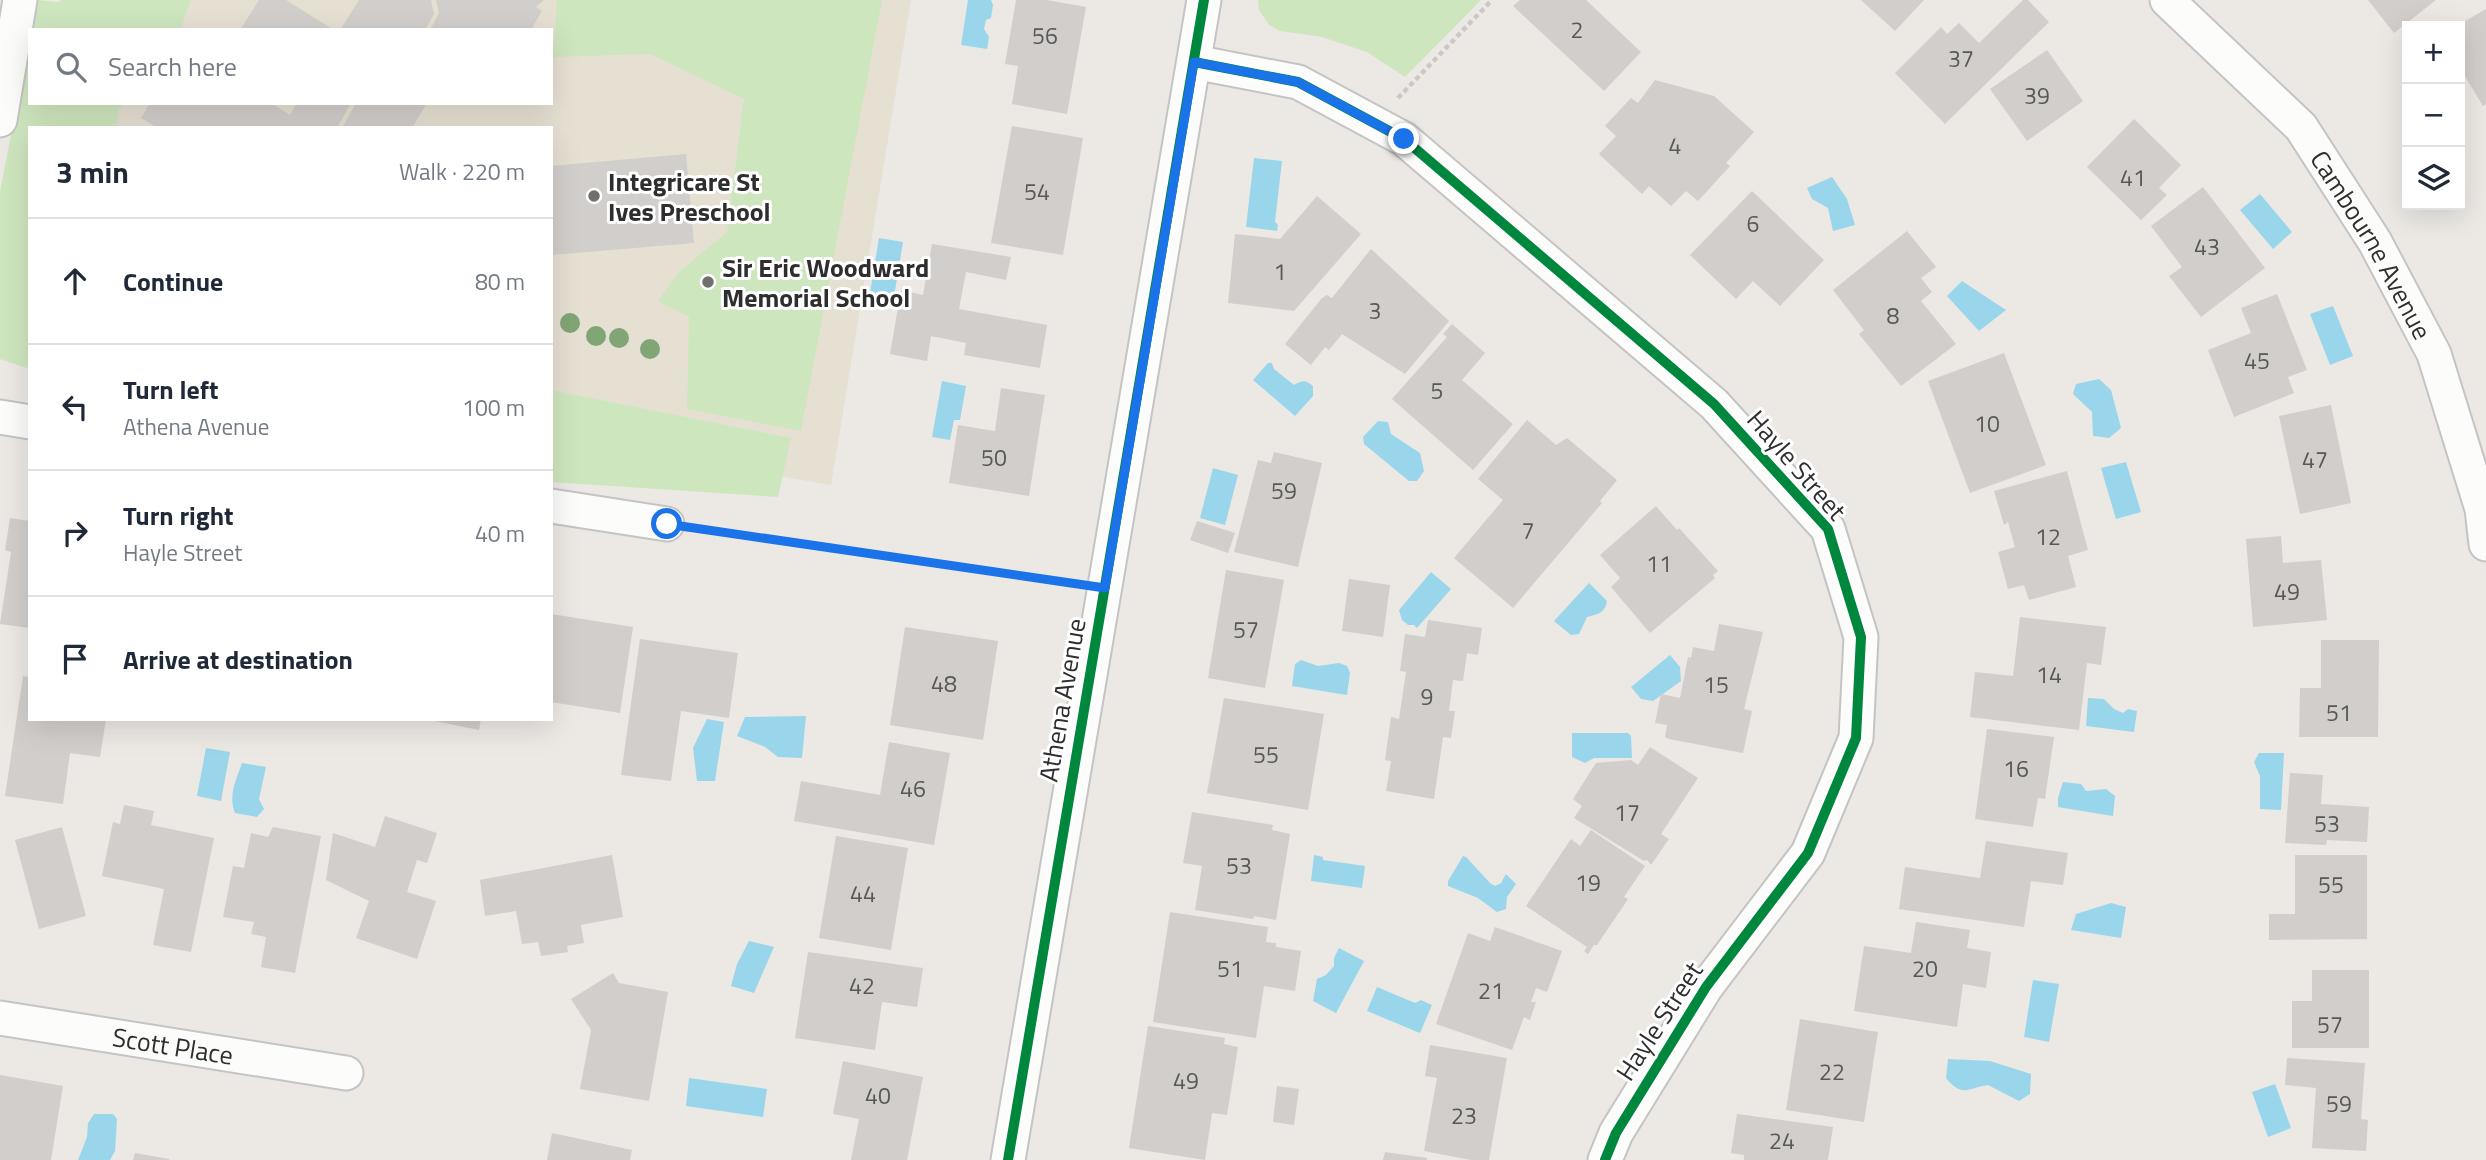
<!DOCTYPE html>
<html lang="en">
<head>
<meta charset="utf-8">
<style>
  :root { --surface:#fff; --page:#f2f2f3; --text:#1f2937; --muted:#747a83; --line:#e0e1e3 }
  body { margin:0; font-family:"Titillium Web",sans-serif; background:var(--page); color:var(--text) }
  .controls { position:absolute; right:21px; top:21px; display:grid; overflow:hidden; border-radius:0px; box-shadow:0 7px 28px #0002 }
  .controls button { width:63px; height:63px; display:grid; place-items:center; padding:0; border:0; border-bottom:2px solid var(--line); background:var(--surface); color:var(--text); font:35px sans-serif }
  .stop { position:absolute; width:21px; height:21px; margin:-16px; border:5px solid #1a73e8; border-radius:50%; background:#fff }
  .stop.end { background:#1a73e8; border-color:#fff; box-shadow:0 2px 7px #0008 }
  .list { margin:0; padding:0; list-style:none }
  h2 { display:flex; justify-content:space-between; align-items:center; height:91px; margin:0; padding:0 28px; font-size:30px }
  h2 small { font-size:23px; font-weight:400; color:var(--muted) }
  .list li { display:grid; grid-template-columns:46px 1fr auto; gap:21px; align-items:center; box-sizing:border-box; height:126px; padding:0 28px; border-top:2px solid var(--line) }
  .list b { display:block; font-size:26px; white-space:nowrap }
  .list p { margin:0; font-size:23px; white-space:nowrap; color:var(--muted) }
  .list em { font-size:23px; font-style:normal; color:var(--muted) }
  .icon { flex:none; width:38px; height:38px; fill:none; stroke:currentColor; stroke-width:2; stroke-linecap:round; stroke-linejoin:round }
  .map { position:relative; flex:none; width:2486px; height:1160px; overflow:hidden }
  .search { position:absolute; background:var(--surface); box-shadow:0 7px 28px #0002; left:28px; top:28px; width:525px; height:77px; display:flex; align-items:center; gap:18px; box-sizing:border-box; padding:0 24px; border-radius:0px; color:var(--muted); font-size:26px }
  .panel { position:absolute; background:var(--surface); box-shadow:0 7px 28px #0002; left:28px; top:126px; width:525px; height:595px; border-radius:0px }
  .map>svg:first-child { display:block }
  .education { fill:#e6e0d3 }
  .green { fill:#cee6be }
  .water { fill:#99d6ec }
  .building { fill:#d1cecb }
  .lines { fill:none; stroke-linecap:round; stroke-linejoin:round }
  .street-casing { stroke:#c5c4c5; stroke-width:37 }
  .path { stroke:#c9c9c8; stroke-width:4.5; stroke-dasharray:5 3.5; stroke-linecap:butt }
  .street { stroke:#fcfcfb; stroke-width:33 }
  .cycleway-casing { stroke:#fff; stroke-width:15 }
  .cycleway { stroke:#00873e; stroke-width:10 }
  .tree { fill:#82a575 }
  .route { stroke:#1a73e8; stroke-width:9 }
  .poi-dot { fill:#706f6e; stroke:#fff; stroke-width:2.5 }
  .labels { text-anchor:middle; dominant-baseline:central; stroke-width:6; stroke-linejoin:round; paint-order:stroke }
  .number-label { font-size:23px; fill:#585857 }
  .poi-label { font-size:26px; font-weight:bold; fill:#2e2e2e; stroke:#fff; text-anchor:start }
  .street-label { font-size:26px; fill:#2e2e2e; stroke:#fff }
</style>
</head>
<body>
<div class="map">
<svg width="2486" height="1160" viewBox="0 0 2486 1160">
  <rect width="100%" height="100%" fill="#ece8e4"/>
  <polygon class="education" points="75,0 911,0 831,485 551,437 551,128 53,128 57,103 551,103 551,30 70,30"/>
  <g class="green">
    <polygon points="37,0 59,2 60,0 191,0 180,30 31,30"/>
    <polygon points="557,0 882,0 801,431 687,409 689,317 658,301 679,272 727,232 744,99 650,54 553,57"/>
    <polygon points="1258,0 1481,0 1405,77 1367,52 1322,37 1280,31 1269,25 1259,10"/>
    <polygon points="30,36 30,103 124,103 118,111 117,128 30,128 30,369 0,359 0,192"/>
    <polygon points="551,390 791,438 778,497 551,482"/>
  </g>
  <g class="water">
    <polygon points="968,0 991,0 993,5 991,18 986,20 984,29 989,37 987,49 961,45"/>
    <polygon points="1254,158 1282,161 1275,222 1278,225 1277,231 1246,227"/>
    <polygon points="1832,177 1847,199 1855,225 1833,231 1828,208 1812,199 1807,188"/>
    <polygon points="2260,194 2292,232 2273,249 2240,210"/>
    <polygon points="879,238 903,242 893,303 869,299"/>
    <polygon points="1962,281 2006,310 1979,331 1947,296"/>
    <polygon points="2333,306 2353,356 2330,365 2310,314"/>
    <path d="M1268 363H1272L1274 369 1294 385C1303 380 1305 380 1313 386V396L1295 416 1253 380Z"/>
    <polygon points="2099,379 2111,390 2121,428 2109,438 2093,436 2092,412 2073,394 2076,384"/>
    <polygon points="942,381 966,386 960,420 954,420 950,440 932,437"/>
    <polygon points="1378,421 1388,422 1391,434 1420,453 1424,471 1417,481 1409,481 1364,444 1363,437"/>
    <polygon points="2126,462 2141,512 2116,519 2101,468"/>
    <polygon points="1213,468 1238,475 1225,525 1200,518"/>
    <polygon points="1431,572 1451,589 1417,628 1414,625 1408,625 1402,620 1399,610"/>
    <path d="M1589 583 1607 601C1605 614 1597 614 1587 617L1579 634 1571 635 1554 621Z"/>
    <polygon points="1670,655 1680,667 1681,681 1653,701 1641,699 1631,687"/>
    <polygon points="1301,660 1318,666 1339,663 1347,666 1350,673 1347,695 1292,686 1295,664"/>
    <polygon points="2088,698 2104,699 2114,709 2123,713 2128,709 2137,711 2134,732 2086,726"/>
    <polygon points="806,716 802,758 778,757 765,747 737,736 745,717"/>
    <polygon points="707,719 724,722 715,781 697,781 693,748"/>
    <polygon points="1572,733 1628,733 1631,736 1632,758 1594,758 1585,763 1572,757"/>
    <polygon points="206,748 230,752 221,801 197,796"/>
    <polygon points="2259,753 2284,753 2281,810 2260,809 2260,776 2254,762"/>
    <path d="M242 763 266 767 259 799 264 809 257 817 235 813C228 796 236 780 242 763Z"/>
    <polygon points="2063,782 2081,784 2086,791 2106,789 2115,796 2113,816 2058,807 2058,798"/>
    <polygon points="1314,855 1323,857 1323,860 1365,866 1362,888 1311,881"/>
    <polygon points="1463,856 1466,857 1490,883 1495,886 1501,883 1506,874 1516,884 1507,897 1506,909 1497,912 1478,898 1448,886 1448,881"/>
    <polygon points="2111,903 2126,907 2121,938 2071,930 2076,914"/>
    <polygon points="749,941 774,947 754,993 731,986 737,964"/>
    <polygon points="1339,948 1364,961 1336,1013 1313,1001 1317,979 1326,975 1334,966 1334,958"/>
    <polygon points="2033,980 2059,984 2049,1042 2024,1037"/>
    <polygon points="1377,987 1415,1003 1421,1000 1432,1005 1420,1033 1367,1011"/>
    <path d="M1948 1059 1990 1061 2031 1074 2030 1094 2019 1101 1988 1085C1968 1088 1962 1098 1946 1078Z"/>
    <polygon points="689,1078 767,1089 763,1117 686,1106"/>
    <polygon points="2275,1084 2291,1128 2268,1137 2252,1092"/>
    <polygon points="94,1114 113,1114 117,1119 115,1151 110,1160 78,1160 87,1137 88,1123"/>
  </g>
  <g class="building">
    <polygon points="259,0 286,0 334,30 240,30"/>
    <polygon points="359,0 431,0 434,14 425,30 340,30"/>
    <polygon points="436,0 544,0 536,7 542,11 531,30 430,30 439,13"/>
    <polygon points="1016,0 1047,0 1086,7 1067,114 1012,104 1018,66 1005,64"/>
    <polygon points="1520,0 1586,0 1641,52 1604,91 1513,6"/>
    <polygon points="1861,0 1924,0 1895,31"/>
    <polygon points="2023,0 2028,0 2049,22 1945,124 1895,73 1941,27 1947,34 1959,23 1979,43"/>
    <polygon points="2368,0 2436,0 2394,33"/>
    <polygon points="2486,9 2486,104 2483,106 2460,68 2460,24"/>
    <polygon points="2047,50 2083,101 2027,141 1990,89"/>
    <polygon points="1655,80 1714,96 1754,132 1726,163 1730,166 1698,201 1686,191 1671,206 1649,186 1642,194 1599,154 1616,136 1605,126 1631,98 1638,103"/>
    <polygon points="150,103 271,103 290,115 297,103 351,103 337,128 158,128 141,118"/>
    <polygon points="356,103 427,103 412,128 342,128"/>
    <polygon points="2134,119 2181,165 2159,188 2167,195 2141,220 2087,167"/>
    <polygon points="1012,126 1083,138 1063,255 991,243"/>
    <polygon points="686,154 694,243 551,255 551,166"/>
    <polygon points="2203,187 2265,268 2201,317 2169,276 2182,267 2151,226"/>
    <polygon points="1752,191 1824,260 1780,306 1753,281 1736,299 1690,255"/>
    <polygon points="1317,196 1361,234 1294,311 1228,303 1235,234 1280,239"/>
    <polygon points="1907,231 1936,267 1921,278 1932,292 1921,301 1956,344 1901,386 1859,334 1864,330 1833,290"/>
    <polygon points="932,244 1011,257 1006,280 966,272 959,309 1047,325 1040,368 964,355 966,343 931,336 927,361 890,354 901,290 923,295"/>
    <polygon points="1371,249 1449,321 1405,374 1342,334 1329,350 1325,347 1311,365 1285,344 1322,298 1327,295 1332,298"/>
    <polygon points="2277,294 2307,370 2288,377 2294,393 2234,417 2208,350 2251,333 2241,308"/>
    <polygon points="1452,324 1485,353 1462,380 1513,424 1473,470 1392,399 1447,337 1443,334"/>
    <polygon points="2004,353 2046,465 1970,493 1928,381"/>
    <polygon points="1001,388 1045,395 1029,496 949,483 958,425 995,431"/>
    <polygon points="2331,405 2351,503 2300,514 2279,416"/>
    <polygon points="1527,420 1556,445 1567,438 1617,480 1600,501 1602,503 1513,608 1454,558 1503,500 1478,479"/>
    <polygon points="1274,452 1322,463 1298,567 1234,552 1258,460 1271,463"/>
    <polygon points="2067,471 2088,550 2068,556 2076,587 2029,600 2024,585 2008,589 1998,552 2015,547 2008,522 2004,525 1994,491"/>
    <polygon points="1656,506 1677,530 1679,528 1718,571 1713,575 1715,578 1650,633 1611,587 1620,578 1600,555"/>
    <polygon points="10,518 30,521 30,628 0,624 11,552 5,550"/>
    <polygon points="1197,521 1235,533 1228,553 1190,540"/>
    <polygon points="2281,536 2283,563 2321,560 2327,620 2253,627 2246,539"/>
    <polygon points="1226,570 1284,580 1265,688 1208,678"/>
    <polygon points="1349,579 1390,585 1383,637 1342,631"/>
    <polygon points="551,614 633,627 620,713 551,702"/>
    <polygon points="2020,617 2106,627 2101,665 2087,663 2079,730 1970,717 1975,672 2013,676"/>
    <polygon points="1428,620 1482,628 1478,655 1467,653 1463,681 1453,680 1449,711 1455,711 1451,738 1443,737 1434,799 1386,791 1391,761 1385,760 1391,717 1399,719 1406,672 1400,671 1405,634 1425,637"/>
    <polygon points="1719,624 1763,632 1744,709 1752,711 1743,753 1669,739 1665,737 1667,725 1655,723 1661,694 1680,698 1688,657 1691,658 1693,647 1714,651"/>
    <polygon points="905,627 998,641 983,740 890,725"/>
    <polygon points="640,639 738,653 729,718 681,711 671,781 621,775"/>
    <polygon points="2321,640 2379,640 2378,737 2299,737 2300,688 2321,688"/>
    <polygon points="23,676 30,677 30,719 106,719 100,757 70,753 63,804 5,796"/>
    <polygon points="1224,698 1324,714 1308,810 1207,793"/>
    <polygon points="425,719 481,719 479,730"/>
    <polygon points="1987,729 2054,737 2045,799 2038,798 2033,827 1975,819"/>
    <polygon points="889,742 950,753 934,845 794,821 801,781 880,795"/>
    <polygon points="1650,747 1698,778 1661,834 1669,839 1651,865 1647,860 1644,861 1574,818 1582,806 1573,799 1596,763 1631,760 1638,765"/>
    <polygon points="2290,773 2323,775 2321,804 2369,807 2367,842 2327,840 2326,845 2285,843"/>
    <polygon points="124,805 154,811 151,825 214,838 191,952 153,945 164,889 102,876 113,822 120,824"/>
    <polygon points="1192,812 1273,825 1272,830 1290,834 1276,920 1254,916 1253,919 1195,910 1202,866 1183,863"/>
    <polygon points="385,816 437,833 427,863 417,860 407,892 436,901 417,959 356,938 369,901 326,880 333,833 375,847"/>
    <polygon points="62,827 86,916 39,929 15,840"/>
    <polygon points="273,827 321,836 295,973 261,967 266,937 251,934 254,922 223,917 233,866 244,868 251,833 268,837"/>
    <polygon points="1591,830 1645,866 1624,897 1628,899 1597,945 1594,945 1588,954 1584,951 1587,947 1526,906 1571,839 1580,846"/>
    <polygon points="836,836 908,848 891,950 819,938"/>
    <polygon points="1986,841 2068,853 2063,885 2031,881 2024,927 1899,909 1905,867 1980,878"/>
    <polygon points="612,855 623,917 581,925 584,943 567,946 568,952 541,956 538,942 522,944 516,911 485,916 480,880"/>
    <polygon points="2295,855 2367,855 2367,939 2269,940 2269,914 2295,914"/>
    <polygon points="1170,912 1268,927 1266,942 1276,943 1276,947 1301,951 1295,991 1264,986 1256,1038 1153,1022"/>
    <polygon points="1916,922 1970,930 1967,948 1991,952 1986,988 1963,984 1957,1027 1854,1011 1864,946 1911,953"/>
    <polygon points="1495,927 1562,951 1547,992 1536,988 1531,1002 1536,1002 1530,1020 1524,1017 1512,1050 1436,1024 1468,933 1490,941"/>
    <polygon points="808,952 923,968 917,1007 882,1002 875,1050 795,1038"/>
    <polygon points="2312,970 2369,970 2369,1048 2292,1048 2292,1001 2312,1001"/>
    <polygon points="613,973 619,983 668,992 649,1101 580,1089 591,1030 571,999"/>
    <polygon points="1800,1019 1878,1032 1864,1122 1786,1110"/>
    <polygon points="1148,1026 1225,1038 1224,1044 1238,1047 1227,1115 1212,1113 1205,1160 1129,1148"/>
    <polygon points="1430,1045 1507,1058 1489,1160 1471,1160 1424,1151 1437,1078 1425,1076"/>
    <polygon points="2287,1058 2365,1063 2361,1119 2368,1120 2366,1151 2312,1148 2316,1088 2285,1085"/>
    <polygon points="843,1061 923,1077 907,1160 851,1160 859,1119 833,1114"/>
    <polygon points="0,1075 63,1086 51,1160 0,1160"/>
    <polygon points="1277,1086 1299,1089 1294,1125 1273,1122"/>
    <polygon points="1737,1114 1833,1127 1828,1160 1744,1160 1744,1155 1731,1153"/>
    <polygon points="552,1133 632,1150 630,1160 547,1160"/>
    <polygon points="1385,1152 1427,1158 1427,1160 1383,1160"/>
    <polygon points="135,1153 169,1159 169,1160 133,1160"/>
  </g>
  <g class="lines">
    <defs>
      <g id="street">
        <path id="s1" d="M2167 0 2301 127 2375 242 2434 354 2482 509 2486 544"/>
        <polyline points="1194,62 1298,82 1404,139 1714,404 1828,529 1861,637 1856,738 1808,853 1706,987 1616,1133 1605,1160"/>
        <polyline points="0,120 20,0"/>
        <polyline points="0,417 30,422"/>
        <polyline points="551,506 667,524"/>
        <path id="s2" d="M0 1018 346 1073"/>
        <polyline points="1008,1160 1204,0"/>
      </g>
    </defs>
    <use href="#street" class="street-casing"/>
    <g class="path">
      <polyline points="1398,98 1492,0"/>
      <polyline points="699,529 1071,583"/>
    </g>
    <use href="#street" class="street"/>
    <defs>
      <g id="cycleway">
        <polyline points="1194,62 1298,82 1404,139 1714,404 1828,529 1861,637 1856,738 1808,853 1706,987 1616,1133 1605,1160"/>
        <polyline points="1008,1160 1204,0"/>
      </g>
    </defs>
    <use href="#cycleway" class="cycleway-casing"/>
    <use href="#cycleway" class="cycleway"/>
  </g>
  <g class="tree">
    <circle cx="570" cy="323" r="10"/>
    <circle cx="596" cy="336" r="10"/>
    <circle cx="619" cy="338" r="10"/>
    <circle cx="650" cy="349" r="10"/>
  </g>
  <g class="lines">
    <polyline class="route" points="667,524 1105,588 1194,62 1298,82 1404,139"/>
  </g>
  <g class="poi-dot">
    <circle cx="594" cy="196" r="7"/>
    <circle cx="708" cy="282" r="7"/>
  </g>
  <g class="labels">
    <g class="number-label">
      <text x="1577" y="29">2</text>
      <text x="1045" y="35">56</text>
      <text x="1961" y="58">37</text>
      <text x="2037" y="95">39</text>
      <text x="1675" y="145">4</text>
      <text x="2133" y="177">41</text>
      <text x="1037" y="191">54</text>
      <text x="1753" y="223">6</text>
      <text x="2207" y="246">43</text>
      <text x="1280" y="271">1</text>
      <text x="1375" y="310">3</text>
      <text x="1893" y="315">8</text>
      <text x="2257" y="360">45</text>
      <text x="1437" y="390">5</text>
      <text x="1987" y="423">10</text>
      <text x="994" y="457">50</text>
      <text x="2315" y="459">47</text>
      <text x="1284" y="490">59</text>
      <text x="1528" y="530">7</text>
      <text x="2048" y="536">12</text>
      <text x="1659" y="563">11</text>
      <text x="2287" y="591">49</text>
      <text x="1246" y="629">57</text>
      <text x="2049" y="674">14</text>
      <text x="944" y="683">48</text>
      <text x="1716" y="684">15</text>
      <text x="1427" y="696">9</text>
      <text x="2339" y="712">51</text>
      <text x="1266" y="754">55</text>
      <text x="2016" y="768">16</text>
      <text x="913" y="788">46</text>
      <text x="1627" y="812">17</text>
      <text x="2327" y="823">53</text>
      <text x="1239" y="865">53</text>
      <text x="1588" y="882">19</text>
      <text x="2331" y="884">55</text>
      <text x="863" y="893">44</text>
      <text x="1230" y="968">51</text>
      <text x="1925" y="968">20</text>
      <text x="862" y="985">42</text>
      <text x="1491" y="990">21</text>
      <text x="2330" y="1024">57</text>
      <text x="1832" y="1071">22</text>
      <text x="1186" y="1080">49</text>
      <text x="878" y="1095">40</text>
      <text x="2339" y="1103">59</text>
      <text x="1464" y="1115">23</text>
      <text x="1782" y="1140">24</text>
    </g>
    <g class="poi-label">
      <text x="608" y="181">Integricare St<tspan x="608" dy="30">Ives Preschool</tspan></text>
      <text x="722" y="267">Sir Eric Woodward<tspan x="722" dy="30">Memorial School</tspan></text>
    </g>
    <g class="street-label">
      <text stroke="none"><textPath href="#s1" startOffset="322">Cambourne Avenue</textPath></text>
      <text transform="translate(1797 465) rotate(49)">Hayle Street</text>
      <text transform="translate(1062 700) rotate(-80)">Athena Avenue</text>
      <text transform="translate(1659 1021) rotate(-57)">Hayle Street</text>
      <text stroke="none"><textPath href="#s2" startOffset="175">Scott Place</textPath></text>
    </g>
  </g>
</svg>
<div class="controls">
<button>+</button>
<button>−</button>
<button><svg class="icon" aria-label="layers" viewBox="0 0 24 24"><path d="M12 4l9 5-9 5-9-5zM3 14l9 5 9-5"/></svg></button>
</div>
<div class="stop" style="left:667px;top:524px"></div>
<div class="stop end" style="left:1404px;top:139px"></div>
<div class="search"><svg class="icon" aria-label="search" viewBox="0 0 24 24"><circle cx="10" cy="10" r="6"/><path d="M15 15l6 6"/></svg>Search here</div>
<section class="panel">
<h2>3 min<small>Walk · 220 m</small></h2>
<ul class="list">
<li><svg class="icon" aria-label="ahead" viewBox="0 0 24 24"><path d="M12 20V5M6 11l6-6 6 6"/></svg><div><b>Continue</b></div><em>80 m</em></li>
<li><svg class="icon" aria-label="left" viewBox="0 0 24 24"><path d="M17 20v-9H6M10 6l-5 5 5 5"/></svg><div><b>Turn left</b><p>Athena Avenue</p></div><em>100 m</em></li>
<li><svg class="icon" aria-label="right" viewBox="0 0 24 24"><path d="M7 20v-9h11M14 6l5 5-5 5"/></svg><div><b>Turn right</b><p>Hayle Street</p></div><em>40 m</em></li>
<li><svg class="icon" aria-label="arrive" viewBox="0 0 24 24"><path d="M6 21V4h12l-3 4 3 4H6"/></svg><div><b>Arrive at destination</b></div></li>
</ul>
</section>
</div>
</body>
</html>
